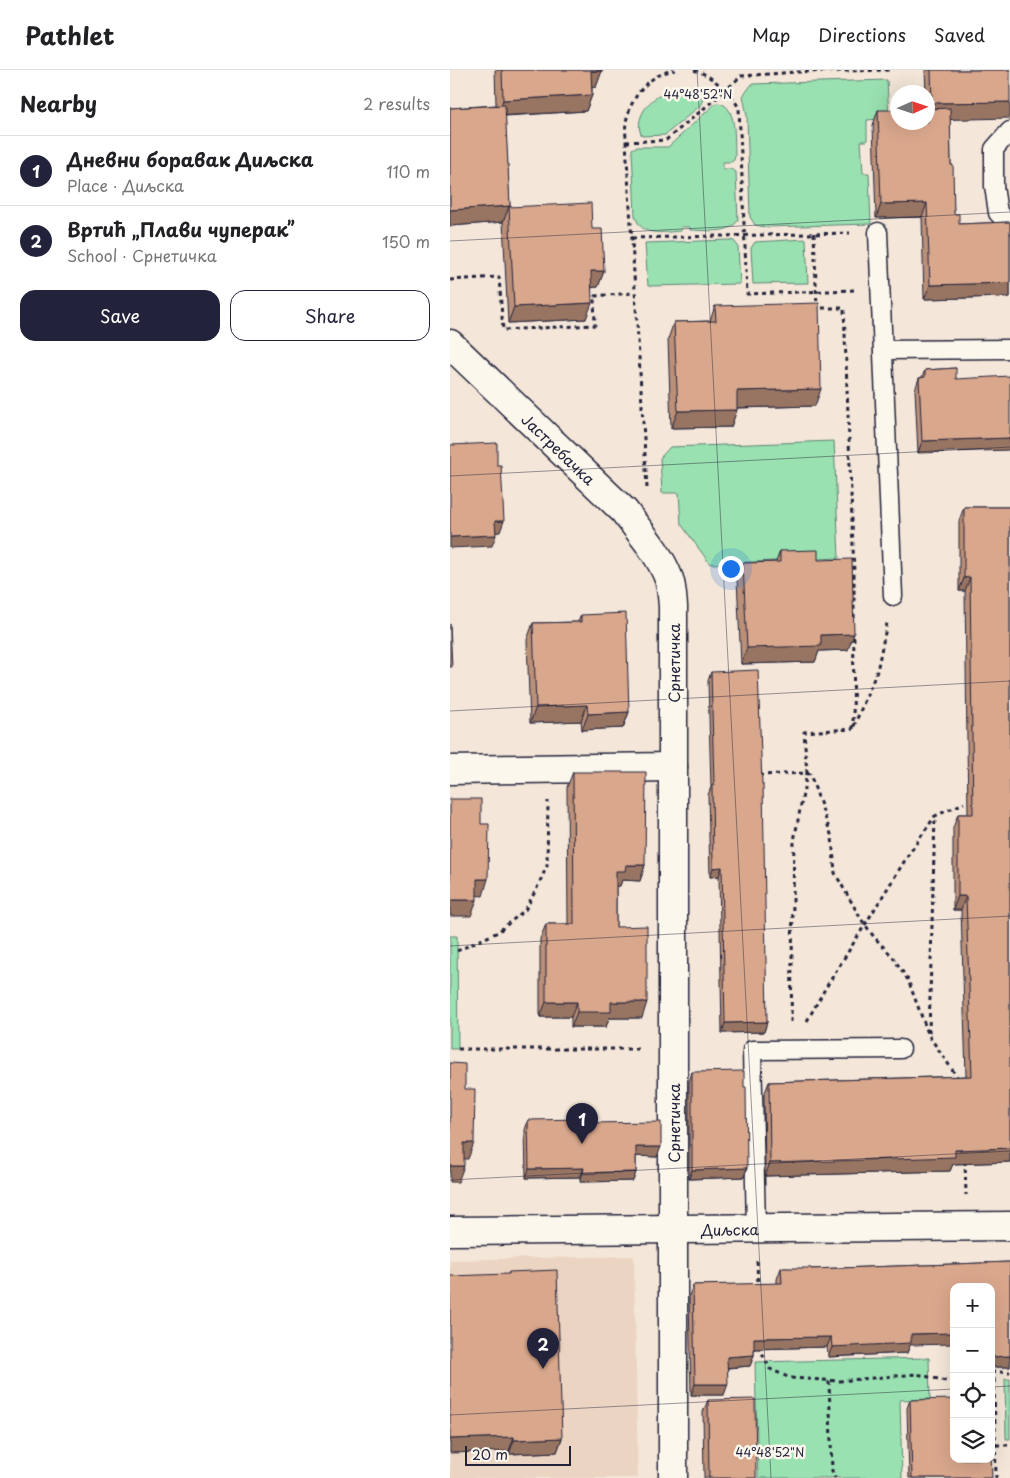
<!DOCTYPE html>
<html lang="en">
<head>
<meta charset="utf-8">
<style>
  :root { --surface:#fff; --page:#f2f2f2; --text:#202124; --muted:#757577; --line:#e0e0e0; --accent:#22223b }
  body { margin:0; font-family:"Playpen Sans",sans-serif; background:var(--page); color:var(--text) }
  .controls { position:absolute; right:15px; bottom:15px; display:grid; overflow:hidden; border-radius:10px; box-shadow:0 5px 20px #0002 }
  .controls button { width:45px; height:45px; display:grid; place-items:center; padding:0; border:0; border-bottom:1px solid var(--line); background:var(--surface); color:var(--text); font:25px sans-serif }
  .compass { position:absolute; left:440px; top:15px; width:45px; height:45px; border-radius:50%; background:var(--surface); box-shadow:0 5px 20px #0002; rotate:87deg }
  .scale { position:absolute; left:15px; bottom:12px; width:106px; box-sizing:border-box; padding-left:5px; border:2px solid #22223b; border-top:0; font-size:14px; line-height:18px; white-space:nowrap; color:#22223b; -webkit-text-stroke:4px #fbf7ec; paint-order:stroke }
  .you { position:absolute; left:280px; top:498px; width:18px; height:18px; margin:-12px; border:4px solid #fff; border-radius:50%; background:#1a73e8; box-shadow:0 0 0 8px #1a73e833 }
  .badge { display:grid; place-items:center; width:32px; height:32px; border-radius:50%; background:var(--accent); color:#fff; font-size:16px; font-weight:700 }
  .pin { position:absolute; translate:-50% -41px; filter:drop-shadow(0 1px 2px #0008) }
  .pin::after { content:''; position:absolute; top:26px; width:18px; height:15px; background:inherit; clip-path:polygon(0 0,100% 0,50% 100%) }
  .list { margin:0; padding:0; list-style:none }
  h2 { display:flex; justify-content:space-between; align-items:center; height:65px; margin:0; padding:0 20px; font-size:21px }
  h2 small { font-size:16px; font-weight:400; color:var(--muted) }
  .list li { display:grid; grid-template-columns:32px 1fr auto; gap:15px; align-items:center; box-sizing:border-box; height:70px; padding:0 20px; border-top:1px solid var(--line) }
  .list b { display:block; font-size:19px; white-space:nowrap }
  .list p { margin:0; font-size:16px; white-space:nowrap; color:var(--muted) }
  .list em { font-size:16px; font-style:normal; color:var(--muted) }
  .actions { display:flex; gap:10px; padding:15px 20px }
  .actions a { flex:1; padding:11px 0; border:1px solid var(--accent); border-radius:15px; text-align:center; font-size:18px; color:var(--accent) }
  .actions .main { background:var(--accent); color:#fff }
  .icon { flex:none; width:28px; height:28px; fill:none; stroke:currentColor; stroke-width:2; stroke-linecap:round; stroke-linejoin:round }
  .map { position:relative; flex:none; width:560px; height:1408px; overflow:hidden }
  header { display:flex; align-items:center; gap:30px; box-sizing:border-box; height:70px; padding:0 25px; background:var(--surface); border-bottom:1px solid var(--line) }
  header strong { font-size:24px }
  nav { display:flex; gap:28px; margin-inline-start:auto; font-size:18px }
  main { display:flex }
  aside { flex:1; background:var(--surface) }
  .map>svg:first-child { display:block }
  .built { fill:#ecd4c2 }
  .green { fill:#99e1b0; stroke:#5e8276 }
  .lines { fill:none; stroke-linecap:round; stroke-linejoin:round }
  .service-casing { stroke:#22223b; stroke-width:21 }
  .minor-casing { stroke:#22223b; stroke-width:31 }
  .path { stroke:#22223b; stroke-width:3; stroke-dasharray:4 4; stroke-linecap:butt }
  .service { stroke:#fbf7ec; stroke-width:18 }
  .minor { stroke:#fbf7ec; stroke-width:28 }
  .wall { fill:#bb9078; stroke:#22223b }
  .shaded-wall { fill:#987562; stroke:#22223b }
  .building { fill:#d9a78c; stroke:#22223b }
  .ticks { fill:none; stroke:#22223b; stroke-width:1; stroke-opacity:0.45 }
  .labels { text-anchor:middle; dominant-baseline:central; stroke-width:5; stroke-linejoin:round; paint-order:stroke }
  .street-label { font-size:15px; fill:#22223b; stroke:#fbf7ec }
  .ticks-label { font-size:12px; text-anchor:middle; fill:#22223b; stroke:#fbf7ec; stroke-width:5; stroke-linejoin:round; paint-order:stroke }
</style>
</head>
<body>
<header>
<strong>Pathlet</strong>
<nav><a>Map</a><a>Directions</a><a>Saved</a></nav>
</header>
<main>
<aside>
<h2>Nearby<small>2 results</small></h2>
<ul class="list">
<li><span class="badge">1</span><div><b>Дневни боравак Диљска</b><p>Place · Диљска</p></div><em>110 m</em></li>
<li><span class="badge">2</span><div><b>Вртић „Плави чуперак”</b><p>School · Срнетичка</p></div><em>150 m</em></li>
</ul>
<div class="actions"><a class="main">Save</a><a>Share</a></div>
</aside>
<div class="map">
<svg width="560" height="1408" viewBox="0 0 560 1408">
  <rect width="100%" height="100%" fill="#f4e7d9"/>
  <filter id="ink" filterUnits="userSpaceOnUse"><feTurbulence type="fractalNoise" baseFrequency=".02" numOctaves="2"/><feDisplacementMap in="SourceGraphic" scale="10" xChannelSelector="R" yChannelSelector="G"/><feConvolveMatrix kernelMatrix="1 2 1 2 8 2 1 2 1" color-interpolation-filters="sRGB"/></filter>
  <g filter="url(#ink)">
    <polygon class="built" points="184,1186 188,1408 0,1408 0,1190"/>
    <g class="green">
      <polygon points="437,10 439,48 417,50 417,71 411,71 413,103 419,103 421,154 315,157 305,155 300,147 297,46 293,26 302,14"/>
      <path d="M230 23 245 25 253 28 251 35 215 65 192 66C183 51 198 28 214 24 219 23 225 24 230 23Z"/>
      <path d="M266 33C288 32 284 71 285 86L284 90 281 92H273V99H281L286 102 288 150C280 165 255 160 240 160V157H231V161C212 162 192 168 185 146L182 79 186 77H218Z"/>
      <polygon points="356,169 358,213 303,214 301,178 305,172"/>
      <polygon points="280,170 284,171 288,176 290,214 198,216 195,173"/>
      <polygon points="384,371 389,488 260,494 231,454 229,423 212,423 210,388 220,377"/>
      <polygon points="0,866 7,866 8,979 0,979"/>
      <polygon points="479,1288 480,1329 450,1330 452,1408 308,1408 305,1292"/>
      <polygon points="555,1309 560,1309 560,1369 556,1369"/>
    </g>
    <g class="lines">
      <defs>
        <g id="service">
          <polyline points="560,61 544,79 544,116 548,143 560,154"/>
          <polyline points="428,162 443,526"/>
          <polyline points="434,280 560,279"/>
          <polyline points="306,1158 302,980 451,979"/>
        </g>
        <g id="minor">
          <path id="s1" d="M0 274 174 441C190 462 210 484 219 509 222 518 222 527 223 536V1408"/>
          <polyline points="0,700 223,697"/>
          <path id="s2" d="M0 1161 560 1156"/>
        </g>
      </defs>
      <use href="#service" class="service-casing"/>
      <use href="#minor" class="minor-casing"/>
      <g class="path">
        <path d="M176 72 216 70 276 20C266 12 255 2 242 0"/>
        <polyline points="364,163 367,238 394,238 404,503 404,548"/>
        <polyline points="182,168 400,163"/>
        <polyline points="0,210 49,207 53,260 145,255 144,226 184,223"/>
        <polyline points="404,220 297,224 289,38 283,28 276,20 291,6 347,2 441,0"/>
        <path d="M197 418 176 72C176 65 175 58 176 52 181 26 199 4 225 0"/>
        <polyline points="404,656 427,601 437,553"/>
        <polyline points="403,659 404,562"/>
        <polyline points="357,703 360,704 382,767 385,803 411,849 424,867 442,886 458,910 479,966 508,1008"/>
        <polyline points="309,705 357,703 354,662 403,659"/>
        <polyline points="7,881 48,862 75,840 86,820 97,796 98,731"/>
        <polyline points="357,951 375,919 457,787 485,746"/>
        <polyline points="341,952 344,771 357,703"/>
        <polyline points="479,963 485,746 514,733"/>
        <polyline points="8,979 192,979"/>
        <polyline points="515,1091 516,1125"/>
        <polyline points="307,1191 308,1217"/>
        <polyline points="311,1276 311,1281 320,1299 340,1308 389,1311 467,1304 496,1311 504,1311"/>
        <polyline points="379,1311 382,1401 385,1408"/>
        <polyline points="541,1312 544,1312 546,1408"/>
        <polyline points="544,1312 544,1302 560,1302"/>
        <polyline points="546,1375 560,1375"/>
      </g>
      <use href="#service" class="service"/>
      <use href="#minor" class="minor"/>
    </g>
    <g class="wall">
      <polygon points="45,0 152,0 146,17 142,17 142,25 136,41 55,46 60,137 142,159 154,201 148,217 142,217 136,249 58,253 53,152 0,156 0,38 46,35"/>
      <polygon points="475,0 560,0 500,49 501,95 504,144 509,154 560,152 560,227 474,229 472,147 426,148 423,55 428,40 478,52 478,22 476,22"/>
      <polygon points="265,236 365,336 287,338 281,357 221,358 218,269 224,252 260,251"/>
      <polygon points="506,298 468,383 465,320 469,308 472,307 475,300"/>
      <polygon points="514,437 560,437 560,1092 503,1094 500,1101 315,1106 314,1025 319,1012 516,1006 511,840 503,840 503,758 508,744 518,744 515,521 509,521 509,451"/>
      <polygon points="330,481 368,490 398,580 369,581 365,592 291,594 287,509 293,493 326,492"/>
      <polygon points="131,545 179,642 173,658 132,660 131,651 80,653 77,570 83,553 128,552"/>
      <polygon points="261,602 317,952 314,962 272,963 269,806 260,807 258,725 261,717 258,611"/>
      <polygon points="123,702 195,795 190,811 172,810 170,816 166,816 166,857 192,948 159,948 156,957 121,957 121,947 90,947 90,869 96,854 118,854 117,717"/>
      <polygon points="242,1002 297,1098 294,1107 239,1109 239,1012"/>
      <polygon points="78,1050 135,1053 207,1087 186,1086 186,1102 183,1111 130,1112 130,1107 76,1108 75,1060"/>
      <polygon points="560,1192 560,1297 541,1297 541,1217 460,1275 457,1283 378,1287 377,1277 304,1279 304,1285 300,1296 278,1298 274,1325 241,1325 239,1226 243,1215 327,1214 327,1209 331,1198 361,1199"/>
      <polygon points="59,1202 112,1368 107,1382 59,1384"/>
      <polygon points="258,1330 306,1408 254,1408 253,1342"/>
      <polygon points="460,1330 542,1408 459,1408 457,1338"/>
    </g>
    <g class="shaded-wall">
      <polygon points="141,1 152,1 146,17 135,18"/>
      <polygon points="142,25 136,41 47,46 53,30"/>
      <polygon points="560,32 560,48 478,50 478,46 482,33"/>
      <polygon points="477,133 472,147 426,148 431,134"/>
      <polygon points="60,136 59,137 53,152 0,156 0,140"/>
      <polygon points="141,201 154,201 148,217 135,218"/>
      <polygon points="560,213 560,227 474,229 480,215"/>
      <polygon points="142,233 136,249 58,253 64,237"/>
      <polygon points="371,319 365,336 280,338 287,321"/>
      <polygon points="287,340 281,357 221,358 228,341"/>
      <polygon points="560,368 560,380 468,383 472,371"/>
      <polygon points="45,451 54,451 50,462 41,463"/>
      <polygon points="46,465 42,476 0,478 0,467"/>
      <polygon points="520,507 515,521 509,521 514,508"/>
      <polygon points="404,564 398,580 369,581 365,592 291,594 297,578 371,565"/>
      <polygon points="137,635 131,651 80,653 86,637"/>
      <polygon points="179,642 173,658 132,660 138,644"/>
      <polygon points="176,795 195,795 190,811 172,810 170,816 161,816 166,801"/>
      <polygon points="272,797 269,806 260,807 263,798"/>
      <polygon points="27,809 38,809 33,826 21,825"/>
      <polygon points="508,826 516,826 511,840 503,840"/>
      <polygon points="0,830 27,830 21,846 0,846"/>
      <polygon points="96,932 127,932 121,947 90,947"/>
      <polygon points="161,932 197,932 192,948 159,948 156,957 121,957 127,942"/>
      <polygon points="317,952 314,962 272,963 275,953"/>
      <polygon points="14,1073 24,1073 18,1089 8,1089"/>
      <polygon points="186,1077 211,1077 207,1087 183,1086"/>
      <polygon points="560,1078 560,1092 503,1094 500,1101 315,1106 320,1093 505,1080"/>
      <polygon points="0,1096 14,1096 8,1112 0,1112"/>
      <polygon points="134,1098 130,1107 76,1108 79,1099"/>
      <polygon points="297,1098 294,1107 239,1109 242,1100"/>
      <polygon points="186,1102 183,1111 130,1112 133,1103"/>
      <polygon points="504,1263 504,1274 460,1275 457,1283 378,1287 382,1277 461,1264"/>
      <polygon points="381,1267 377,1277 300,1279 304,1268"/>
      <polygon points="304,1285 300,1296 273,1298 277,1287"/>
      <polygon points="560,1286 560,1297 541,1297 541,1287"/>
      <polygon points="245,1314 278,1314 274,1325 241,1325"/>
      <polygon points="64,1367 59,1381 0,1383 0,1369"/>
      <polygon points="112,1368 107,1382 59,1384 64,1370"/>
    </g>
    <g class="building">
      <polygon points="52,0 152,0 152,1 141,1 142,25 53,30"/>
      <polygon points="481,0 560,0 560,32 482,33"/>
      <polygon points="55,35 60,136 0,140 0,38"/>
      <polygon points="500,38 501,95 503,95 504,144 509,144 509,154 560,152 560,213 480,215 477,133 431,134 428,40 448,40 448,52 478,52 478,39"/>
      <polygon points="141,133 142,159 152,159 154,201 141,201 142,233 64,237 59,137"/>
      <polygon points="369,233 371,319 287,321 287,340 228,341 224,252 266,251 265,236"/>
      <polygon points="506,298 506,309 560,306 560,368 472,371 469,308 475,307 475,300"/>
      <polygon points="47,373 47,395 51,395 54,451 45,451 46,465 0,467 0,375"/>
      <polygon points="514,437 560,437 560,1078 505,1080 505,1087 320,1093 319,1012 522,1006 516,826 508,826 508,744 523,744 520,507 514,508"/>
      <polygon points="368,480 368,490 402,489 404,564 371,565 371,576 297,578 293,493 330,492 330,481"/>
      <polygon points="176,543 179,642 138,644 137,635 86,637 83,553 131,552 131,545"/>
      <polygon points="0,554 2,597 0,597"/>
      <polygon points="308,600 312,714 313,714 317,952 275,953 272,797 263,798 262,715 264,715 261,602"/>
      <polygon points="123,702 196,702 195,795 176,795 175,801 166,801 166,857 197,856 197,932 161,932 161,942 127,942 127,932 96,932 96,854 124,854"/>
      <polygon points="0,729 31,729 31,754 39,754 38,809 27,809 27,830 0,830"/>
      <polygon points="0,993 15,994 15,1019 25,1019 24,1073 14,1073 14,1096 0,1096"/>
      <polygon points="294,1001 294,1017 296,1017 297,1098 242,1100 242,1002"/>
      <polygon points="135,1049 135,1053 211,1052 211,1077 186,1077 186,1102 133,1103 134,1098 79,1099 78,1050"/>
      <polygon points="560,1192 560,1286 541,1287 541,1217 504,1217 504,1263 461,1264 461,1273 382,1277 381,1267 304,1268 304,1285 277,1287 278,1314 245,1314 243,1215 332,1213 331,1198 361,1198 361,1199"/>
      <polygon points="107,1200 112,1368 64,1370 64,1367 0,1369 0,1206 59,1204 59,1202"/>
      <polygon points="305,1329 306,1408 259,1408 258,1330"/>
      <polygon points="504,1329 504,1389 541,1389 541,1383 542,1408 462,1408 460,1330"/>
    </g>
  </g>
  <path class="ticks" d="M247 0 321 1408M0 171 560 142M0 406 560 377M0 641 560 611M0 876 560 846M0 1110 560 1081M541 1317 560 1316M0 1345 504 1319"/>
  <g class="labels">
    <g class="street-label">
      <text stroke="none"><textPath href="#s1" startOffset="151">Јастребачка</textPath></text>
      <text transform="translate(223 593) rotate(-90)">Срнетичка</text>
      <text transform="translate(223 1053) rotate(-90)">Срнетичка</text>
      <text stroke="none"><textPath href="#s2" startOffset="280">Диљска</textPath></text>
    </g>
  </g>
  <g class="ticks-label">
    <text x="248" y="29">44°48'52"N</text>
    <text x="320" y="1387">44°48'52"N</text>
  </g>
</svg>
<div class="controls">
<button>+</button>
<button>−</button>
<button><svg class="icon" aria-label="locate" viewBox="0 0 24 24"><circle cx="12" cy="12" r="6"/><path d="M12 2v4M12 18v4M2 12h4M18 12h4"/></svg></button>
<button><svg class="icon" aria-label="layers" viewBox="0 0 24 24"><path d="M12 4l9 5-9 5-9-5zM3 14l9 5 9-5"/></svg></button>
</div>
<svg class="compass" viewBox="-18 -18 36 36"><path d="M0-13l5 13h-10z" fill="#e53935"/><path d="M0 13l5-13h-10z" fill="#757577"/></svg>
<div class="scale">20 m</div>
<div class="you"></div>
<div class="pin badge" style="left:132px;top:1074px">1</div>
<div class="pin badge" style="left:93px;top:1299px">2</div>
</div>
</main>
</body>
</html>
